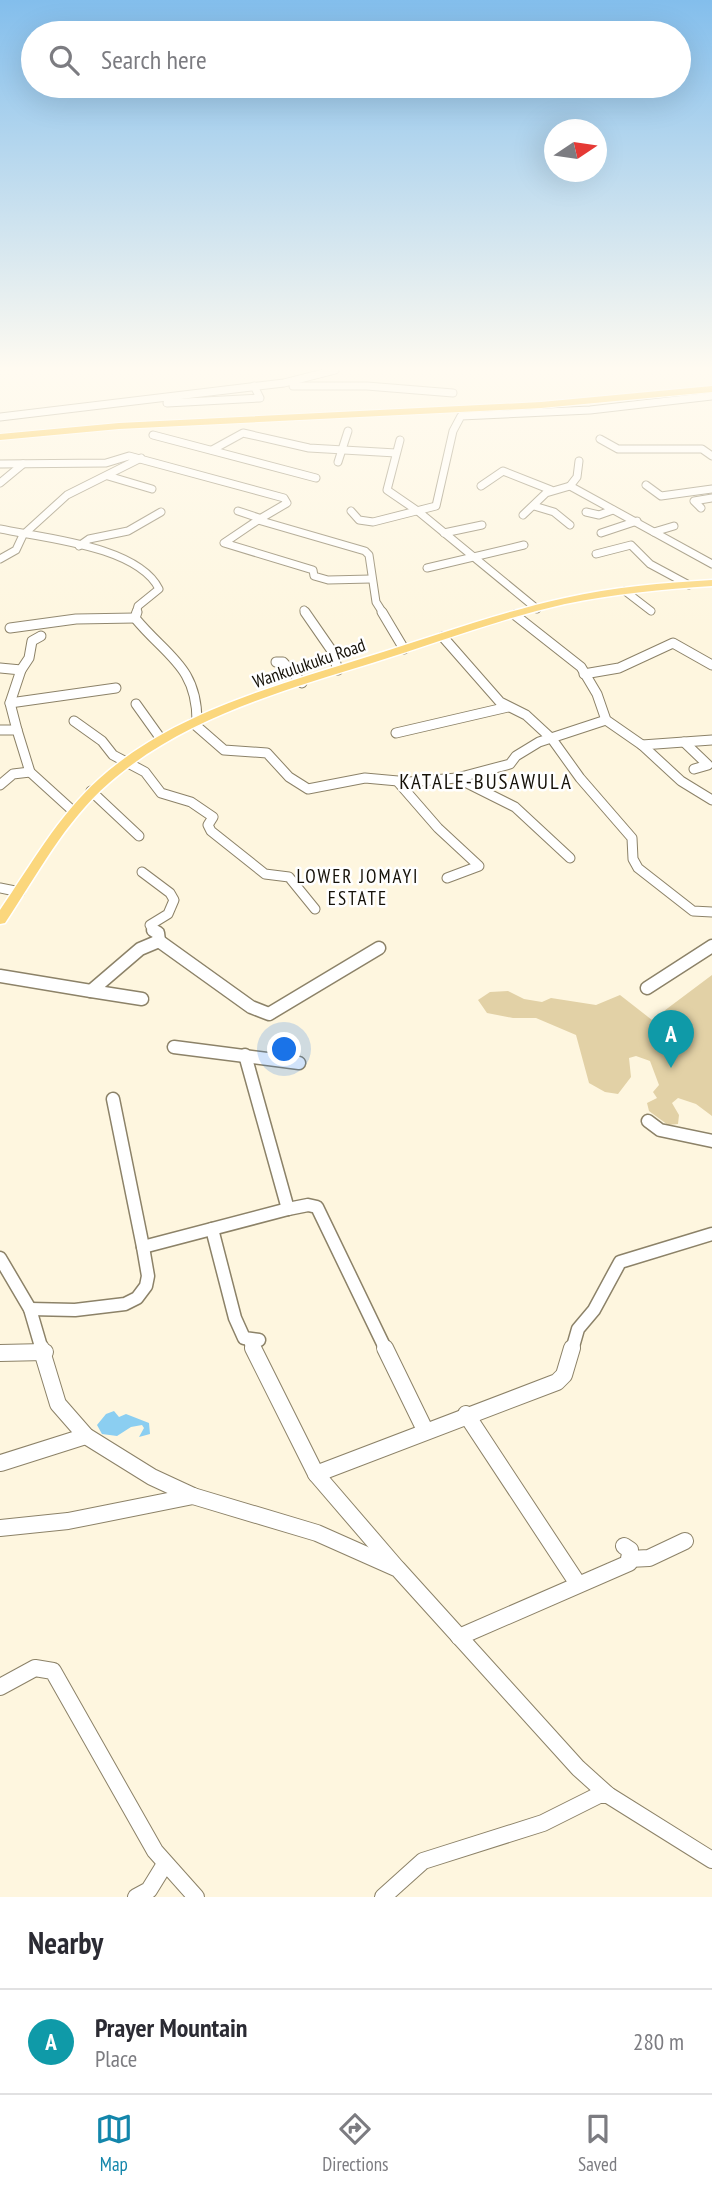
<!DOCTYPE html>
<html lang="en">
<head>
<meta charset="utf-8">
<style>
  :root { --surface:#fff; --page:#f7f7f7; --text:#2b2b33; --muted:#7c7c81; --line:#e1e1e2; --accent:#1386ab }
  body { margin:0; font-family:"PT Sans Narrow",sans-serif; background:var(--page); color:var(--text) }
  .compass { position:absolute; left:544px; top:119px; width:63px; height:63px; border-radius:50%; background:var(--surface); box-shadow:0 7px 28px #0002; rotate:77deg }
  .you { position:absolute; left:285px; top:1050px; width:24px; height:24px; margin:-18px; border:5px solid #fff; border-radius:50%; background:#1a73e8; box-shadow:0 0 0 10px #1a73e833 }
  .badge { display:grid; place-items:center; width:46px; height:46px; border-radius:50%; background:var(--accent); color:#fff; font-size:23px; font-weight:700 }
  .pin { position:absolute; translate:-50% -58px; filter:drop-shadow(0 2px 4px #0008) }
  .pin::after { content:''; position:absolute; top:37px; width:24px; height:21px; background:inherit; clip-path:polygon(0 0,100% 0,50% 100%) }
  .list { margin:0; padding:0; list-style:none }
  h2 { display:flex; justify-content:space-between; align-items:center; height:91px; margin:0; padding:0 28px; font-size:30px }
  h2 small { font-size:23px; font-weight:400; color:var(--muted) }
  .list li { display:grid; grid-template-columns:46px 1fr auto; gap:21px; align-items:center; box-sizing:border-box; height:105px; padding:0 28px; border-top:2px solid var(--line) }
  .list b { display:block; font-size:26px; white-space:nowrap }
  .list p { margin:0; font-size:23px; white-space:nowrap; color:var(--muted) }
  .list em { font-size:23px; font-style:normal; color:var(--muted) }
  .icon { flex:none; width:38px; height:38px; fill:none; stroke:currentColor; stroke-width:2; stroke-linecap:round; stroke-linejoin:round }
  .map { position:relative; flex:none; width:712px; height:1897px; overflow:hidden }
  .search { position:absolute; background:var(--surface); box-shadow:0 7px 28px #0002; left:21px; right:21px; top:21px; height:77px; display:flex; align-items:center; gap:18px; box-sizing:border-box; padding:0 24px; border-radius:38px; color:var(--muted); font-size:26px }
  .sheet { height:196px; background:var(--surface) }
  nav { display:flex; justify-content:space-around; align-items:center; box-sizing:border-box; height:98px; border-top:2px solid var(--line); background:var(--surface); font-size:19px; color:var(--muted) }
  nav a { display:grid; justify-items:center; gap:4px }
  nav .on { color:var(--accent) }
  .map>svg:first-child { display:block }
  .green { fill:#e2d1a6 }
  .water { fill:#8bcef1 }
  .lines { fill:none; stroke-linecap:round; stroke-linejoin:round }
  .minor-far3-casing { stroke:#8c8268; stroke-width:9 }
  .minor-far2-casing { stroke:#8c8268; stroke-width:11 }
  .minor-far1-casing { stroke:#8c8268; stroke-width:15 }
  .minor-casing { stroke:#8c8268; stroke-width:18 }
  .major-casing { stroke:#fff; stroke-width:3 }
  .highway-casing { stroke:#fff; stroke-width:2 }
  .minor-far3 { stroke:#fff; stroke-width:7 }
  .minor-far2 { stroke:#fff; stroke-width:9 }
  .minor-far1 { stroke:#fff; stroke-width:12 }
  .minor { stroke:#fff; stroke-width:16 }
  .major { fill:#fbd77d; fill-rule:evenodd }
  .highway { fill:#f9bd27; fill-rule:evenodd }
  .labels { text-anchor:middle; dominant-baseline:central; stroke-width:5; stroke-linejoin:round; paint-order:stroke }
  .street-label { font-size:18px; fill:#151108; stroke:#fff }
  .neighbourhood-label { font-size:19px; letter-spacing:2px; fill:#151108; stroke:#fff }
  .quarter-label { font-size:21px; letter-spacing:2px; fill:#151108; stroke:#fff }
</style>
</head>
<body>
<div class="map">
<svg width="712" height="1897" viewBox="0 0 712 1897">
  <rect width="100%" height="100%" fill="#fef6df"/>
  <polygon class="green" points="712,975 712,1116 696,1104 678,1098 672,1103 679,1115 678,1124 668,1125 649,1111 647,1103 657,1098 653,1092 659,1085 650,1061 636,1056 629,1058 631,1077 618,1094 605,1092 589,1083 576,1035 536,1018 513,1018 487,1013 478,1000 490,992 508,991 524,999 542,1002 551,998 596,1005 620,995 652,1020"/>
  <polygon class="water" points="114,1411 119,1417 126,1414 149,1423 150,1434 139,1437 144,1428 142,1425 131,1427 117,1436 102,1434 97,1425 106,1414"/>
  <g class="lines">
    <defs>
      <g id="minor-far3">
        <polyline points="293,386 367,386 453,393"/>
        <polyline points="167,403 260,398 254,386"/>
        <polyline points="0,417 284,383 335,370"/>
        <polyline points="153,435 316,478"/>
        <polyline points="600,439 618,449 702,449 712,456"/>
        <polyline points="400,440 387,490 419,512 537,609"/>
        <polyline points="212,450 243,433 309,448 396,453"/>
        <polyline points="579,461 577,477 570,486 712,564"/>
        <polyline points="338,462 348,431"/>
        <polyline points="0,464 106,463 129,456 284,498 287,503 258,520 365,551 369,555 376,602 383,613"/>
        <polyline points="108,476 152,489"/>
        <polyline points="0,483 23,464"/>
        <polyline points="646,485 661,496 712,489"/>
        <polyline points="481,486 503,471 551,490"/>
        <polyline points="534,506 554,512 570,525"/>
        <polyline points="701,508 694,501 712,498"/>
        <polyline points="238,511 259,518"/>
        <polyline points="351,511 359,520 373,522 436,506 453,431 461,416 590,410 712,396"/>
        <polyline points="586,512 599,515 613,510"/>
        <polyline points="523,515 546,493 570,486"/>
        <polyline points="258,520 224,543 313,570 314,576 328,580 371,579"/>
        <path d="M0 529C43 538 138 546 159 589L138 606 136 613"/>
        <polyline points="654,532 674,526"/>
        <polyline points="444,533 482,525"/>
        <polyline points="601,533 637,521"/>
        <polyline points="79,546 89,539 128,531 161,512"/>
        <polyline points="596,554 631,545 650,564 689,585"/>
        <polyline points="0,559 16,550 23,535 67,495 141,458"/>
        <polyline points="427,568 524,545"/>
        <polyline points="625,591 651,611"/>
        <polyline points="304,610 306,613"/>
      </g>
      <g id="minor-far2">
        <path d="M137 612 135 618C166 656 197 666 197 721"/>
        <polyline points="305,612 332,651 338,670"/>
        <polyline points="382,612 404,649"/>
        <polyline points="515,615 581,667 597,694 606,720 642,745 681,781 712,800"/>
        <polyline points="10,628 76,619 135,618"/>
        <polyline points="443,637 500,702 526,715 552,739 580,778 632,838 633,859 638,868 693,911 712,912"/>
        <polyline points="276,662 283,662 302,683"/>
        <polyline points="0,668 21,670 10,703 17,730"/>
        <polyline points="21,670 29,658 32,641 41,636"/>
        <polyline points="584,674 619,668 673,643 712,665"/>
        <polyline points="10,703 116,688"/>
        <polyline points="136,704 161,739"/>
        <polyline points="74,721 102,741 113,755 145,772 161,793 191,802 213,817 208,825 211,831 265,874 289,877 315,909"/>
        <polyline points="193,723 224,750 267,753 289,777 308,789 365,778 409,782 457,778 515,807 570,858"/>
        <polyline points="0,730 17,730 30,772 73,811"/>
        <polyline points="396,733 508,707"/>
        <polyline points="684,742 708,765 694,769"/>
        <polyline points="642,745 712,740"/>
        <polyline points="457,778 510,764 516,756 539,742 606,720"/>
        <polyline points="398,782 438,828 479,866 447,878"/>
        <polyline points="0,785 13,774 30,772"/>
        <polyline points="91,791 139,836"/>
        <polyline points="142,872 170,893 174,900 168,914 150,925 156,932"/>
        <polyline points="0,888 20,892"/>
      </g>
      <g id="minor-far1">
        <polyline points="153,930 158,933 159,941"/>
        <polyline points="0,976 91,991 140,949 159,941 251,1007 269,1014 379,948"/>
        <polyline points="647,988 712,946"/>
        <polyline points="91,991 142,999"/>
        <polyline points="174,1047 299,1063"/>
        <polyline points="245,1055 288,1209"/>
        <polyline points="648,1121 660,1130 712,1141"/>
        <polyline points="212,1229 235,1318 244,1338 259,1340"/>
        <polyline points="143,1247 288,1209 308,1205 317,1207 386,1350"/>
        <polyline points="0,1258 30,1309 42,1350"/>
        <polyline points="30,1309 75,1310 125,1304 137,1298 146,1286 148,1276 143,1247 113,1099"/>
        <polyline points="250,1341 254,1350"/>
        <polyline points="572,1350 578,1329 594,1310 620,1262 712,1234"/>
      </g>
      <g id="minor">
        <polyline points="41,1348 58,1404 86,1436 152,1477 193,1496 317,1533 398,1569 578,1768 608,1795 712,1860"/>
        <polyline points="253,1348 316,1474"/>
        <polyline points="385,1348 425,1430"/>
        <polyline points="0,1353 45,1352"/>
        <polyline points="466,1414 578,1584"/>
        <polyline points="1,1463 86,1436"/>
        <polyline points="0,1528 68,1521 193,1496"/>
        <polyline points="629,1559 649,1558 685,1541"/>
        <polyline points="396,1567 316,1474 557,1382 564,1375 572,1348"/>
        <polyline points="459,1637 629,1563 630,1550 624,1546"/>
        <polyline points="0,1687 35,1668 53,1671 155,1851 196,1897"/>
        <polyline points="136,1897 149,1890 165,1864"/>
        <polyline points="383,1897 423,1861 543,1823 599,1795 608,1795"/>
      </g>
      <path id="major" d="M712 580V586C663 589 613 594 565 604 499 619 436 643 372 663 281 691 182 719 109 783 65 821 37 875 5 923L0 924V910C31 865 58 816 99 779 172 713 275 686 367 657 432 637 497 613 565 598 613 587 663 583 712 580Z"/>
      <polygon id="highway" points="712,386 712,392 541,408 119,429 0,440 0,434 119,423 541,402"/>
    </defs>
    <use href="#minor-far3" class="minor-far3-casing"/>
    <use href="#minor-far2" class="minor-far2-casing"/>
    <use href="#minor-far1" class="minor-far1-casing"/>
    <use href="#minor" class="minor-casing"/>
    <use href="#major" class="major-casing"/>
    <use href="#highway" class="highway-casing"/>
    <use href="#minor-far3" class="minor-far3"/>
    <use href="#minor-far2" class="minor-far2"/>
    <use href="#minor-far1" class="minor-far1"/>
    <use href="#minor" class="minor"/>
    <use href="#major" class="major"/>
    <use href="#highway" class="highway"/>
  </g>
  <linearGradient id="sky" x2="0" y2="1"><stop stop-color="#83beec"/><stop offset="0.58" stop-color="#fffbf1"/><stop offset="1" stop-color="#fffbf1" stop-opacity="0"/></linearGradient>
  <rect width="712" height="635" fill="url(#sky)"/>
  <g class="labels">
    <g class="street-label">
      <text transform="translate(309 663) rotate(-19)">Wankulukuku Road</text>
    </g>
    <g class="neighbourhood-label">
      <text x="358" y="876">LOWER JOMAYI<tspan x="358" dy="22">ESTATE</tspan></text>
    </g>
    <g class="quarter-label">
      <text x="486" y="781">KATALE-BUSAWULA</text>
    </g>
  </g>
</svg>
<svg class="compass" viewBox="-18 -18 36 36"><path d="M0-13l5 13h-10z" fill="#e53935"/><path d="M0 13l5-13h-10z" fill="#7c7c81"/></svg>
<div class="you"></div>
<div class="pin badge" style="left:671px;top:1068px;background:#0f9aa8">A</div>
<div class="search"><svg class="icon" aria-label="search" viewBox="0 0 24 24"><circle cx="10" cy="10" r="6"/><path d="M15 15l6 6"/></svg>Search here</div>
</div>
<section class="sheet">
<h2>Nearby<small></small></h2>
<ul class="list">
<li><span class="badge" style="background:#0f9aa8">A</span><div><b>Prayer Mountain</b><p>Place</p></div><em>280 m</em></li>
</ul>
</section>
<nav>
<a class="on"><svg class="icon" aria-label="map" viewBox="0 0 24 24"><path d="M3 6l6-2 6 2 6-2v14l-6 2-6-2-6 2zM9 4v14M15 6v14"/></svg>Map</a>
<a><svg class="icon" aria-label="directions" viewBox="0 0 24 24"><path d="M12 3l9 9-9 9-9-9zM9 14v-3h6M13 9l2 2-2 2"/></svg>Directions</a>
<a><svg class="icon" aria-label="saved" viewBox="0 0 24 24"><path d="M7 4h10v16l-5-4-5 4z"/></svg>Saved</a>
</nav>
</body>
</html>
